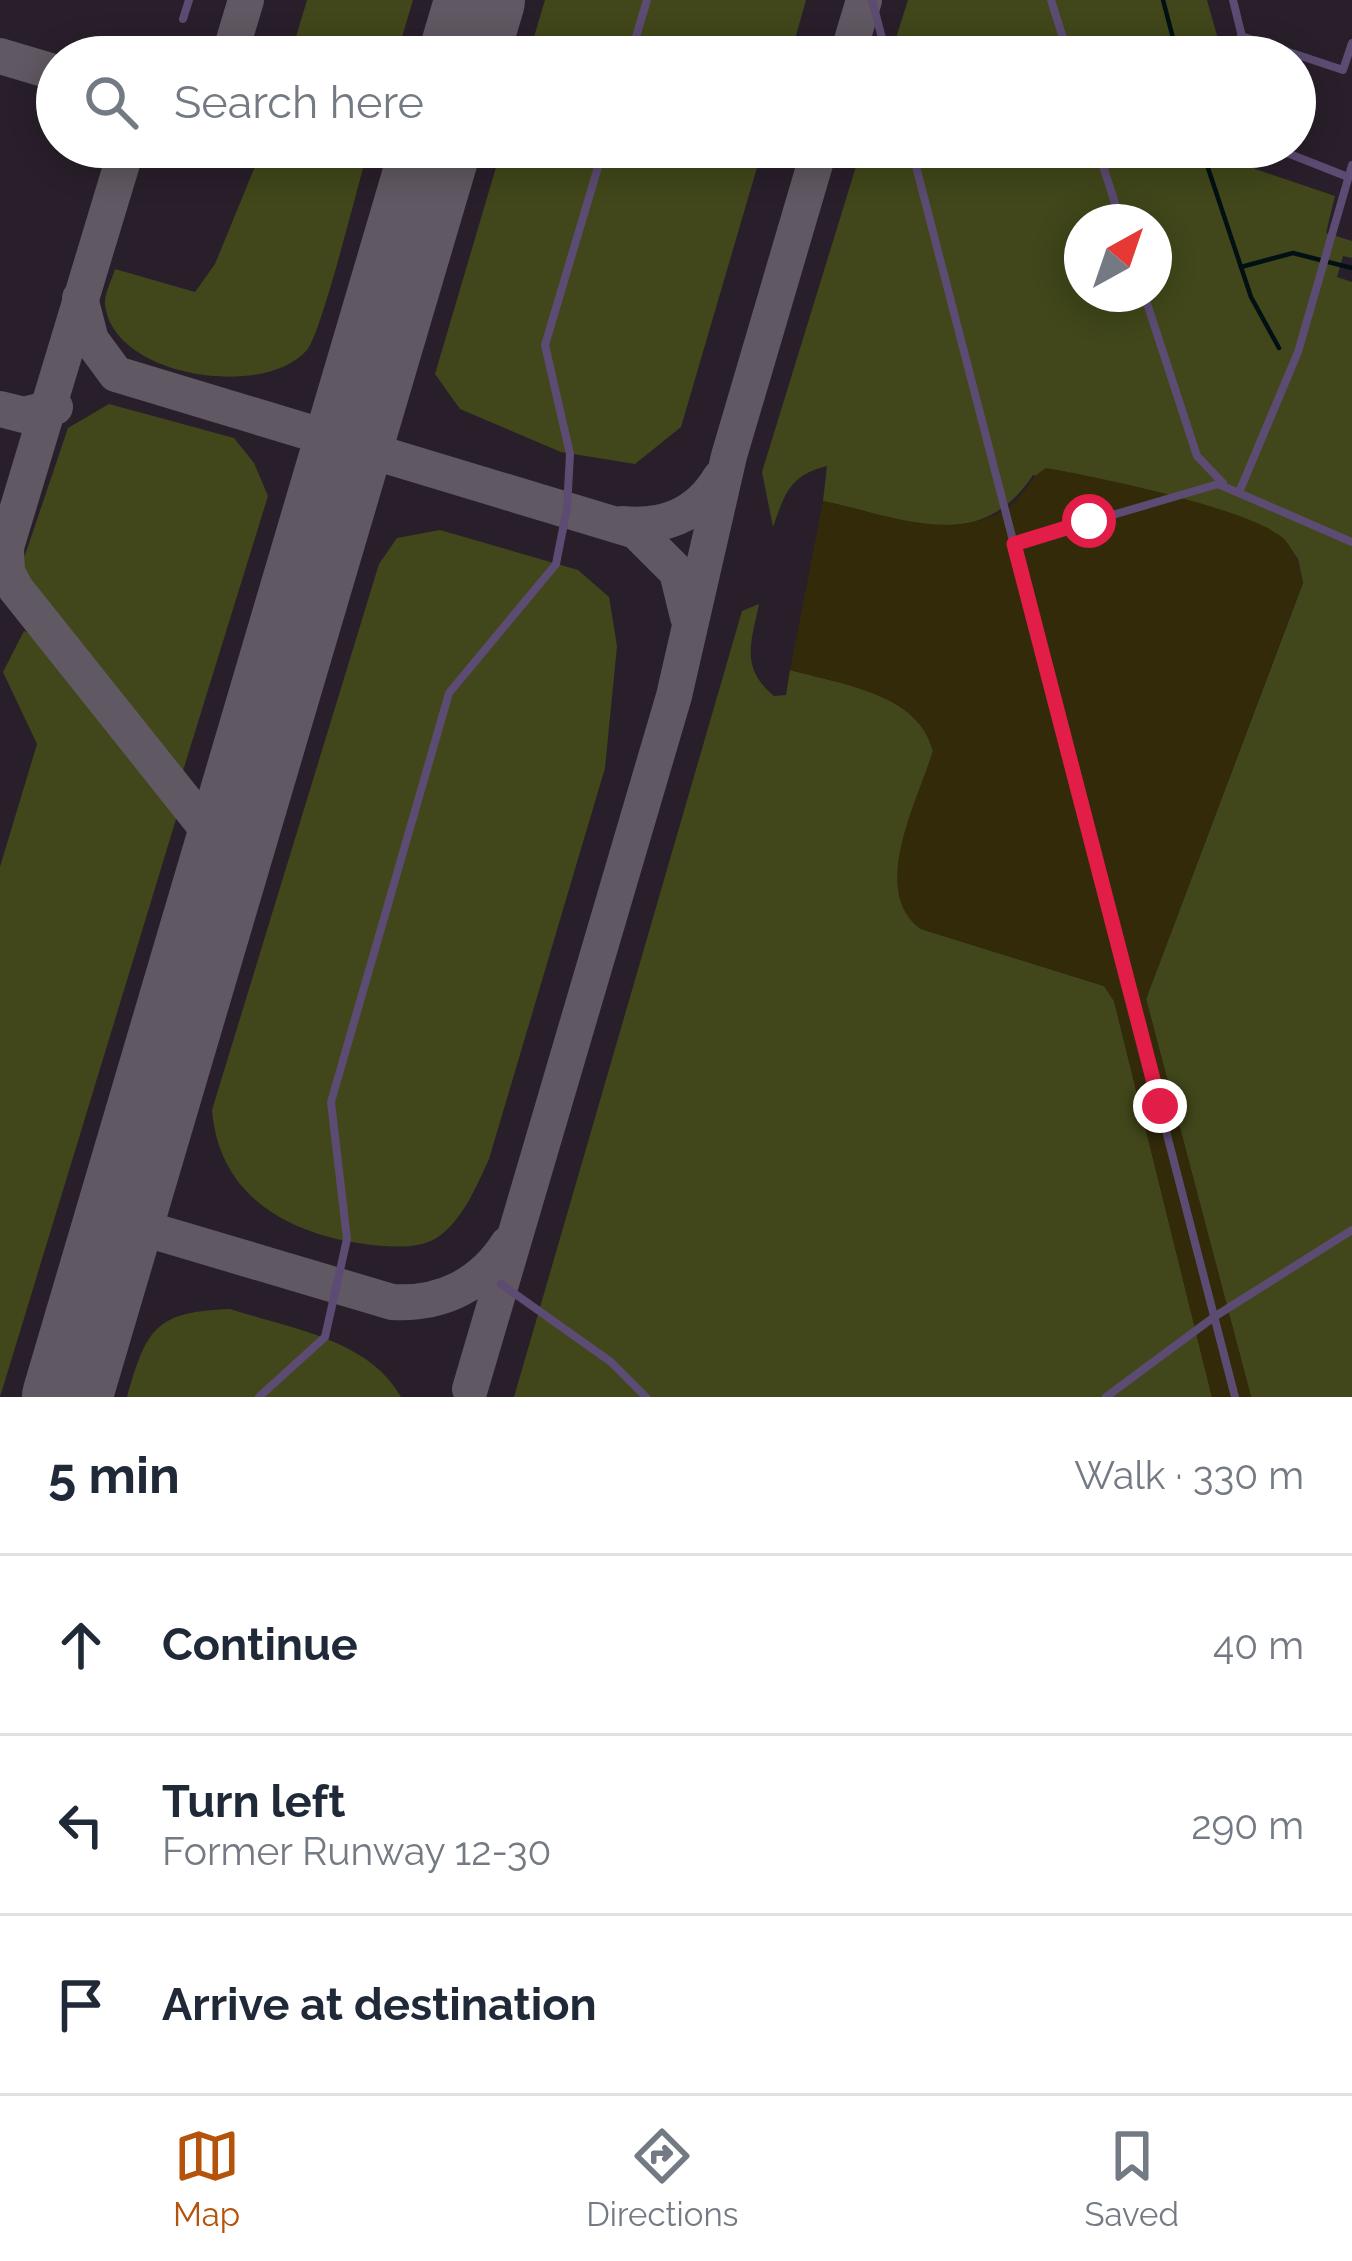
<!DOCTYPE html>
<html lang="en">
<head>
<meta charset="utf-8">
<style>
  :root { --surface:#fff; --page:#f6f6f7; --text:#1f2937; --muted:#747a83; --line:#e0e1e3; --accent:#b45309 }
  body { margin:0; font-family:Raleway,sans-serif; background:var(--page); color:var(--text) }
  .compass { position:absolute; left:1064px; top:204px; width:108px; height:108px; border-radius:50%; background:var(--surface); box-shadow:0 6px 30px #0003; rotate:40deg }
  .stop { position:absolute; width:36px; height:36px; margin:-27px; border:9px solid #e11d48; border-radius:50%; background:#fff }
  .stop.end { background:#e11d48; border-color:#fff; box-shadow:0 3px 12px #0008 }
  .list { margin:0; padding:0; list-style:none }
  h2 { display:flex; justify-content:space-between; align-items:center; height:156px; margin:0; padding:0 48px; font-size:51px }
  h2 small { font-size:39px; font-weight:400; color:var(--muted) }
  .list li { display:grid; grid-template-columns:78px 1fr auto; gap:36px; align-items:center; box-sizing:border-box; height:180px; padding:0 48px; border-top:3px solid var(--line) }
  .list b { display:block; font-size:45px; white-space:nowrap }
  .list p { margin:0; font-size:39px; white-space:nowrap; color:var(--muted) }
  .list em { font-size:39px; font-style:normal; color:var(--muted) }
  .icon { flex:none; width:66px; height:66px; fill:none; stroke:currentColor; stroke-width:2; stroke-linecap:round; stroke-linejoin:round }
  .map { position:relative; flex:none; width:1352px; height:1397px; overflow:hidden }
  .search { position:absolute; background:var(--surface); box-shadow:0 6px 30px #0003; left:36px; right:36px; top:36px; height:132px; display:flex; align-items:center; gap:30px; box-sizing:border-box; padding:0 42px; border-radius:66px; color:var(--muted); font-size:45px }
  .sheet { height:696px; background:var(--surface) }
  nav { display:flex; justify-content:space-around; align-items:center; box-sizing:border-box; height:168px; border-top:3px solid var(--line); background:var(--surface); font-size:33px; color:var(--muted) }
  nav a { display:grid; justify-items:center; gap:6px }
  nav .on { color:var(--accent) }
  .map>svg:first-child { display:block }
  .green { fill:#41471a; fill-rule:evenodd }
  .sand { fill:#322a09 }
  .lines { fill:none; stroke-linecap:round; stroke-linejoin:round }
  .stream { stroke:#001013; stroke-width:4.5 }
  .taxiway { stroke:#605862; stroke-width:36 }
  .runway { stroke:#605862; stroke-width:90 }
  .lane { stroke:#5c4b72; stroke-width:8 }
  .route { stroke:#e11d48; stroke-width:15 }
</style>
</head>
<body>
<div class="map">
<svg width="1352" height="1397" viewBox="0 0 1352 1397">
  <rect width="100%" height="100%" fill="#291f2b"/>
  <g class="green">
    <polygon points="307,0 413,0 396,57 290,57"/>
    <polygon points="545,0 806,0 790,57 528,57"/>
    <polygon points="908,0 1207,0 1223,57 890,57"/>
    <path d="M263 147H369C359 180 322 332 307 350 264 400 112 377 105 304 104 295 112 279 115 269L195 292 215 264Z"/>
    <polygon points="502,147 763,147 681,427 635,464 561,452 460,409 435,374"/>
    <path d="M862 147H1249L1255 169 1335 196 1326 233 1352 241V258L1343 256 1337 277 1352 282V1397H1251L1146 999 1303 583 1298 559 1283 538 1033 475C979 557 903 518 823 501L827 466C790 475 785 493 773 527L762 472ZM1082 222H1154V294H1082Z"/>
    <polygon points="109,404 234,438 254,463 268,496 182,774 20,570 68,428"/>
    <path d="M440 530 578 570 609 597 617 646 605 768 489 1159C477 1185 463 1220 438 1237 420 1250 386 1247 365 1244 288 1234 219 1196 212 1110L379 564 397 538Z"/>
    <path d="M759 604C751 643 740 668 774 696L786 695 790 670C840 684 919 693 933 751 919 798 872 895 921 929L1104 986 1114 1001 1212 1397H514L742 611Z"/>
    <polygon points="24,631 36,636 177,816 0,1397 0,867 37,744 3,672"/>
    <path d="M230 1309C288 1328 369 1339 401 1397H127C147 1328 155 1312 230 1309Z"/>
  </g>
  <path class="sand" d="M1046 468C1093 476 1255 509 1285 540 1296 553 1300 567 1303 582L1146 999 1251 1397H1212L1114 1001 1104 986 921 929C868 892 918 800 933 751 919 693 840 684 790 670L823 501C881 513 953 544 1007 508 1024 498 1028 478 1046 468Z"/>
  <g class="lines">
    <g class="stream">
      <polyline points="1163,0 1178,57"/>
      <polyline points="1201,147 1251,297 1279,348"/>
      <polyline points="1241,267 1293,253 1352,268"/>
    </g>
    <g class="taxiway">
      <polyline points="0,56 57,73"/>
      <polyline points="229,57 246,0"/>
      <polyline points="847,57 864,0"/>
      <polyline points="80,298 91,340 116,374 636,531 677,572 688,617"/>
      <polyline points="0,409 24,415 55,407"/>
      <path d="M622 524C664 528 698 515 720 478"/>
      <polyline points="6,548 7,572 16,589 228,855"/>
      <polyline points="0,567 127,147"/>
      <path d="M119 1221 392 1302C441 1305 482 1285 508 1244"/>
      <polyline points="470,1389 674,696 729,456 820,147"/>
    </g>
    <g class="runway">
      <polyline points="463,57 480,0"/>
      <polyline points="67,1397 436,147"/>
    </g>
    <g class="lane">
      <polyline points="872,0 887,57"/>
      <polyline points="1051,0 1069,57"/>
      <polyline points="1233,0 1247,57"/>
      <polyline points="183,19 189,0"/>
      <polyline points="1241,36 1343,70 1352,43"/>
      <polyline points="630,57 647,0"/>
      <polyline points="911,147 1235,1397"/>
      <polyline points="1097,147 1121,222"/>
      <polyline points="1272,147 1348,177"/>
      <polyline points="1144,294 1197,456 1223,483"/>
      <polyline points="1240,490 1298,352 1352,165"/>
      <polyline points="1014,544 1218,484 1352,542"/>
      <polyline points="501,1284 611,1362 646,1397"/>
      <polyline points="259,1397 325,1337 347,1239 331,1102 449,693 556,564 567,508 570,454 545,345 604,147"/>
      <polyline points="1106,1397 1214,1317 1352,1230"/>
    </g>
  </g>
  <g class="lines">
    <polyline class="route" points="1089,521 1014,544 1160,1106"/>
  </g>
</svg>
<svg class="compass" viewBox="-18 -18 36 36"><path d="M0-13l5 13h-10z" fill="#e53935"/><path d="M0 13l5-13h-10z" fill="#747a83"/></svg>
<div class="stop" style="left:1089px;top:521px"></div>
<div class="stop end" style="left:1160px;top:1106px"></div>
<div class="search"><svg class="icon" aria-label="search" viewBox="0 0 24 24"><circle cx="10" cy="10" r="6"/><path d="M15 15l6 6"/></svg>Search here</div>
</div>
<section class="sheet">
<h2>5 min<small>Walk · 330 m</small></h2>
<ul class="list">
<li><svg class="icon" aria-label="ahead" viewBox="0 0 24 24"><path d="M12 20V5M6 11l6-6 6 6"/></svg><div><b>Continue</b></div><em>40 m</em></li>
<li><svg class="icon" aria-label="left" viewBox="0 0 24 24"><path d="M17 20v-9H6M10 6l-5 5 5 5"/></svg><div><b>Turn left</b><p>Former Runway 12-30</p></div><em>290 m</em></li>
<li><svg class="icon" aria-label="arrive" viewBox="0 0 24 24"><path d="M6 21V4h12l-3 4 3 4H6"/></svg><div><b>Arrive at destination</b></div></li>
</ul>
</section>
<nav>
<a class="on"><svg class="icon" aria-label="map" viewBox="0 0 24 24"><path d="M3 6l6-2 6 2 6-2v14l-6 2-6-2-6 2zM9 4v14M15 6v14"/></svg>Map</a>
<a><svg class="icon" aria-label="directions" viewBox="0 0 24 24"><path d="M12 3l9 9-9 9-9-9zM9 14v-3h6M13 9l2 2-2 2"/></svg>Directions</a>
<a><svg class="icon" aria-label="saved" viewBox="0 0 24 24"><path d="M7 4h10v16l-5-4-5 4z"/></svg>Saved</a>
</nav>
</body>
</html>
